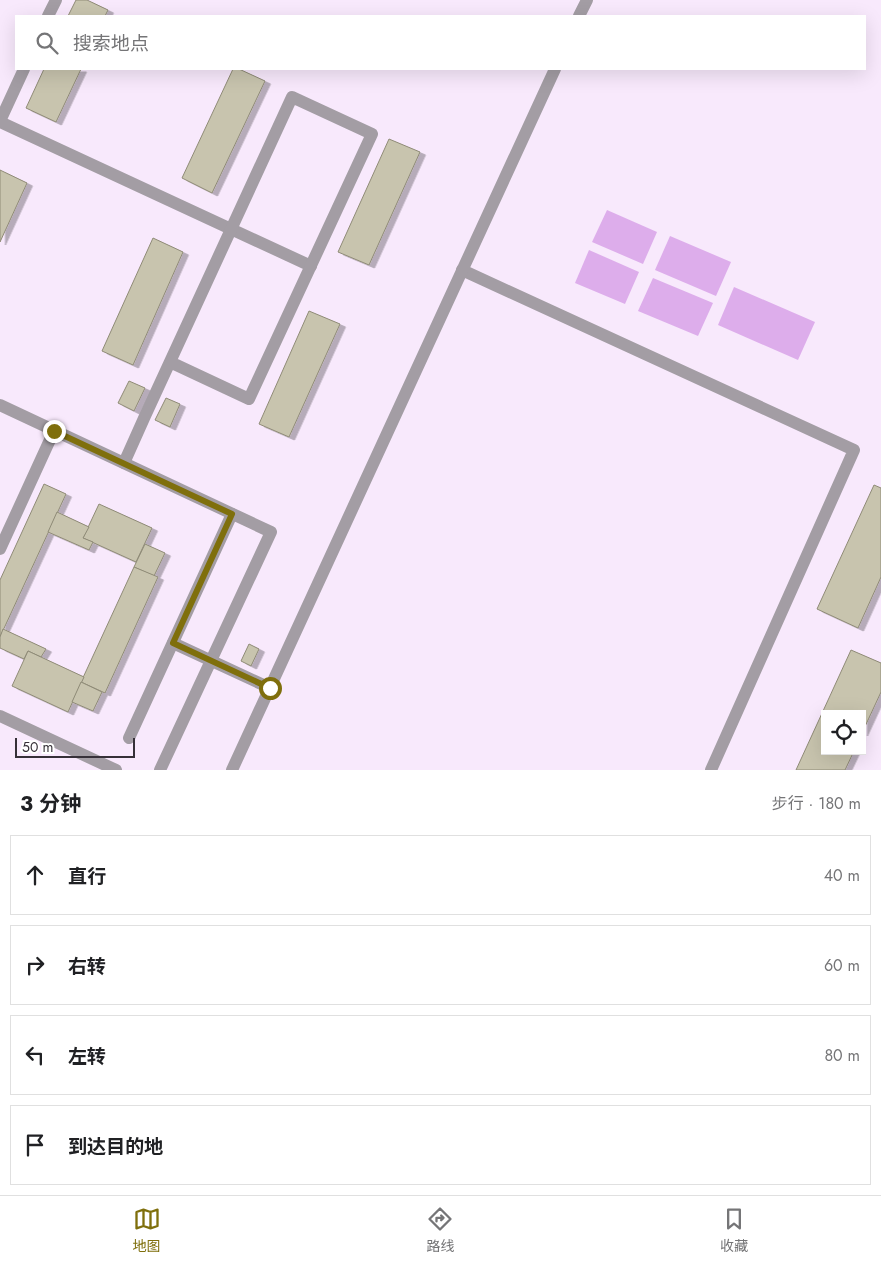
<!DOCTYPE html>
<html lang="zh">
<head>
<meta charset="utf-8">
<style>
  :root { --surface:#fff; --page:#f6f6f6; --text:#202124; --muted:#757577; --line:#e0e0e0; --accent:#7f6f0c }
  body { margin:0; font-family:Jost,"Noto Sans SC",sans-serif; background:var(--page); color:var(--text) }
  .controls { position:absolute; right:15px; bottom:15px; display:grid; overflow:hidden; border-radius:0px; box-shadow:0 5px 20px #0002 }
  .controls button { width:45px; height:45px; display:grid; place-items:center; padding:0; border:0; border-bottom:1px solid var(--line); background:var(--surface); color:var(--text); font:25px sans-serif }
  .scale { position:absolute; left:15px; bottom:12px; width:120px; box-sizing:border-box; padding-left:5px; border:2px solid #363038; border-top:0; font-size:14px; line-height:18px; white-space:nowrap; color:#363038; -webkit-text-stroke:4px #fff; paint-order:stroke }
  .stop { position:absolute; width:15px; height:15px; margin:-11px; border:4px solid #7f6f0c; border-radius:50%; background:#fff }
  .stop.end { background:#7f6f0c; border-color:#fff; box-shadow:0 1px 5px #0008 }
  .list { margin:0; padding:0; list-style:none }
  h2 { display:flex; justify-content:space-between; align-items:center; height:65px; margin:0; padding:0 20px; font-size:21px }
  h2 small { font-size:16px; font-weight:400; color:var(--muted) }
  .list li { display:grid; grid-template-columns:32px 1fr auto; gap:15px; align-items:center; box-sizing:border-box; height:80px; margin:0 10px 10px; padding:0 10px; border:1px solid var(--line); border-radius:0px }
  .list b { display:block; font-size:19px; white-space:nowrap }
  .list em { font-size:16px; font-style:normal; color:var(--muted) }
  .icon { flex:none; width:28px; height:28px; fill:none; stroke:currentColor; stroke-width:2; stroke-linecap:round; stroke-linejoin:round }
  .map { position:relative; flex:none; width:881px; height:770px; overflow:hidden }
  .search { position:absolute; background:var(--surface); box-shadow:0 5px 20px #0002; left:15px; right:15px; top:15px; height:55px; display:flex; align-items:center; gap:12px; box-sizing:border-box; padding:0 18px; border-radius:0px; color:var(--muted); font-size:19px }
  .sheet { height:425px; background:var(--surface) }
  nav { display:flex; justify-content:space-around; align-items:center; box-sizing:border-box; height:70px; border-top:1px solid var(--line); background:var(--surface); font-size:14px; color:var(--muted) }
  nav a { display:grid; justify-items:center; gap:2px }
  nav .on { color:var(--accent) }
  .map>svg:first-child { display:block }
  .pitch { fill:#ddadeb }
  .building { fill:#c8c4ae; stroke:#8f8b77; filter:url(#shadow) }
  .lines { fill:none; stroke-linecap:round; stroke-linejoin:round }
  .minor { stroke:#a39da4; stroke-width:12 }
  .route { stroke:#7f6f0c; stroke-width:6 }
</style>
</head>
<body>
<div class="map">
<svg width="881" height="770" viewBox="0 0 881 770">
  <defs>
    <filter id="shadow"><feDropShadow dx="5.5" dy="3" stdDeviation="0" flood-color="#0004"/></filter>
  </defs>
  <rect width="100%" height="100%" fill="#f8e9fc"/>
  <g class="pitch">
    <polygon points="607,210 657,232 643,264 592,242"/>
    <polygon points="670,236 731,262 716,296 655,270"/>
    <polygon points="589,250 639,272 625,304 575,283"/>
    <polygon points="653,278 713,303 698,336 638,311"/>
    <polygon points="734,287 815,322 798,360 718,325"/>
  </g>
  <g class="building">
    <polygon points="76,0 87,0 108,10 105,16 68,16"/>
    <polygon points="44,69 81,69 56,122 26,108"/>
    <polygon points="233,69 239,69 265,81 212,193 182,178"/>
    <polygon points="389,139 420,152 369,265 338,252"/>
    <polygon points="0,170 27,183 0,242"/>
    <polygon points="153,238 183,252 133,365 102,351"/>
    <polygon points="309,311 340,324 289,437 259,424"/>
    <polygon points="129,381 145,388 134,411 118,403"/>
    <polygon points="166,398 180,404 170,427 155,420"/>
    <polygon points="44,484 66,494 0,637 0,580"/>
    <polygon points="874,485 881,488 881,577 858,628 817,609"/>
    <polygon points="99,504 152,528 136,562 83,538"/>
    <polygon points="57,512 89,527 83,538 93,542 89,550 48,532"/>
    <polygon points="145,544 165,553 154,576 134,567"/>
    <polygon points="134,567 158,577 105,693 81,682"/>
    <polygon points="3,629 46,649 41,657 28,651 24,659 0,648 0,637"/>
    <polygon points="249,644 259,649 251,666 241,661"/>
    <polygon points="851,650 881,663 881,692 862,733 862,714 825,714 825,751 854,751 845,770 796,770"/>
    <polygon points="28,651 84,677 68,712 12,686"/>
    <polygon points="81,682 102,692 93,711 72,702"/>
  </g>
  <g class="lines">
    <g class="minor">
      <polyline points="48,16 56,0"/>
      <polyline points="579,16 587,0"/>
      <polyline points="0,121 24,69"/>
      <polyline points="0,122 311,266"/>
      <polyline points="462,270 854,450 711,770"/>
      <polyline points="0,405 271,532 160,770"/>
      <polyline points="124,463 145,416 292,97 372,134 249,399 170,362"/>
      <polyline points="0,549 54,431"/>
      <polyline points="173,643 270,688"/>
      <polyline points="0,716 116,770"/>
      <polyline points="129,738 232,514"/>
      <polyline points="232,770 555,69"/>
    </g>
  </g>
  <g class="lines">
    <polyline class="route" points="54,431 232,514 173,643 270,688"/>
  </g>
</svg>
<div class="controls">
<button><svg class="icon" aria-label="locate" viewBox="0 0 24 24"><circle cx="12" cy="12" r="6"/><path d="M12 2v4M12 18v4M2 12h4M18 12h4"/></svg></button>
</div>
<div class="scale">50 m</div>
<div class="stop" style="left:270px;top:688px"></div>
<div class="stop end" style="left:54px;top:431px"></div>
<div class="search"><svg class="icon" aria-label="search" viewBox="0 0 24 24"><circle cx="10" cy="10" r="6"/><path d="M15 15l6 6"/></svg>搜索地点</div>
</div>
<section class="sheet">
<h2>3 分钟<small>步行 · 180 m</small></h2>
<ul class="list">
<li><svg class="icon" aria-label="ahead" viewBox="0 0 24 24"><path d="M12 20V5M6 11l6-6 6 6"/></svg><div><b>直行</b></div><em>40 m</em></li>
<li><svg class="icon" aria-label="right" viewBox="0 0 24 24"><path d="M7 20v-9h11M14 6l5 5-5 5"/></svg><div><b>右转</b></div><em>60 m</em></li>
<li><svg class="icon" aria-label="left" viewBox="0 0 24 24"><path d="M17 20v-9H6M10 6l-5 5 5 5"/></svg><div><b>左转</b></div><em>80 m</em></li>
<li><svg class="icon" aria-label="arrive" viewBox="0 0 24 24"><path d="M6 21V4h12l-3 4 3 4H6"/></svg><div><b>到达目的地</b></div></li>
</ul>
</section>
<nav>
<a class="on"><svg class="icon" aria-label="map" viewBox="0 0 24 24"><path d="M3 6l6-2 6 2 6-2v14l-6 2-6-2-6 2zM9 4v14M15 6v14"/></svg>地图</a>
<a><svg class="icon" aria-label="directions" viewBox="0 0 24 24"><path d="M12 3l9 9-9 9-9-9zM9 14v-3h6M13 9l2 2-2 2"/></svg>路线</a>
<a><svg class="icon" aria-label="saved" viewBox="0 0 24 24"><path d="M7 4h10v16l-5-4-5 4z"/></svg>收藏</a>
</nav>
</body>
</html>
